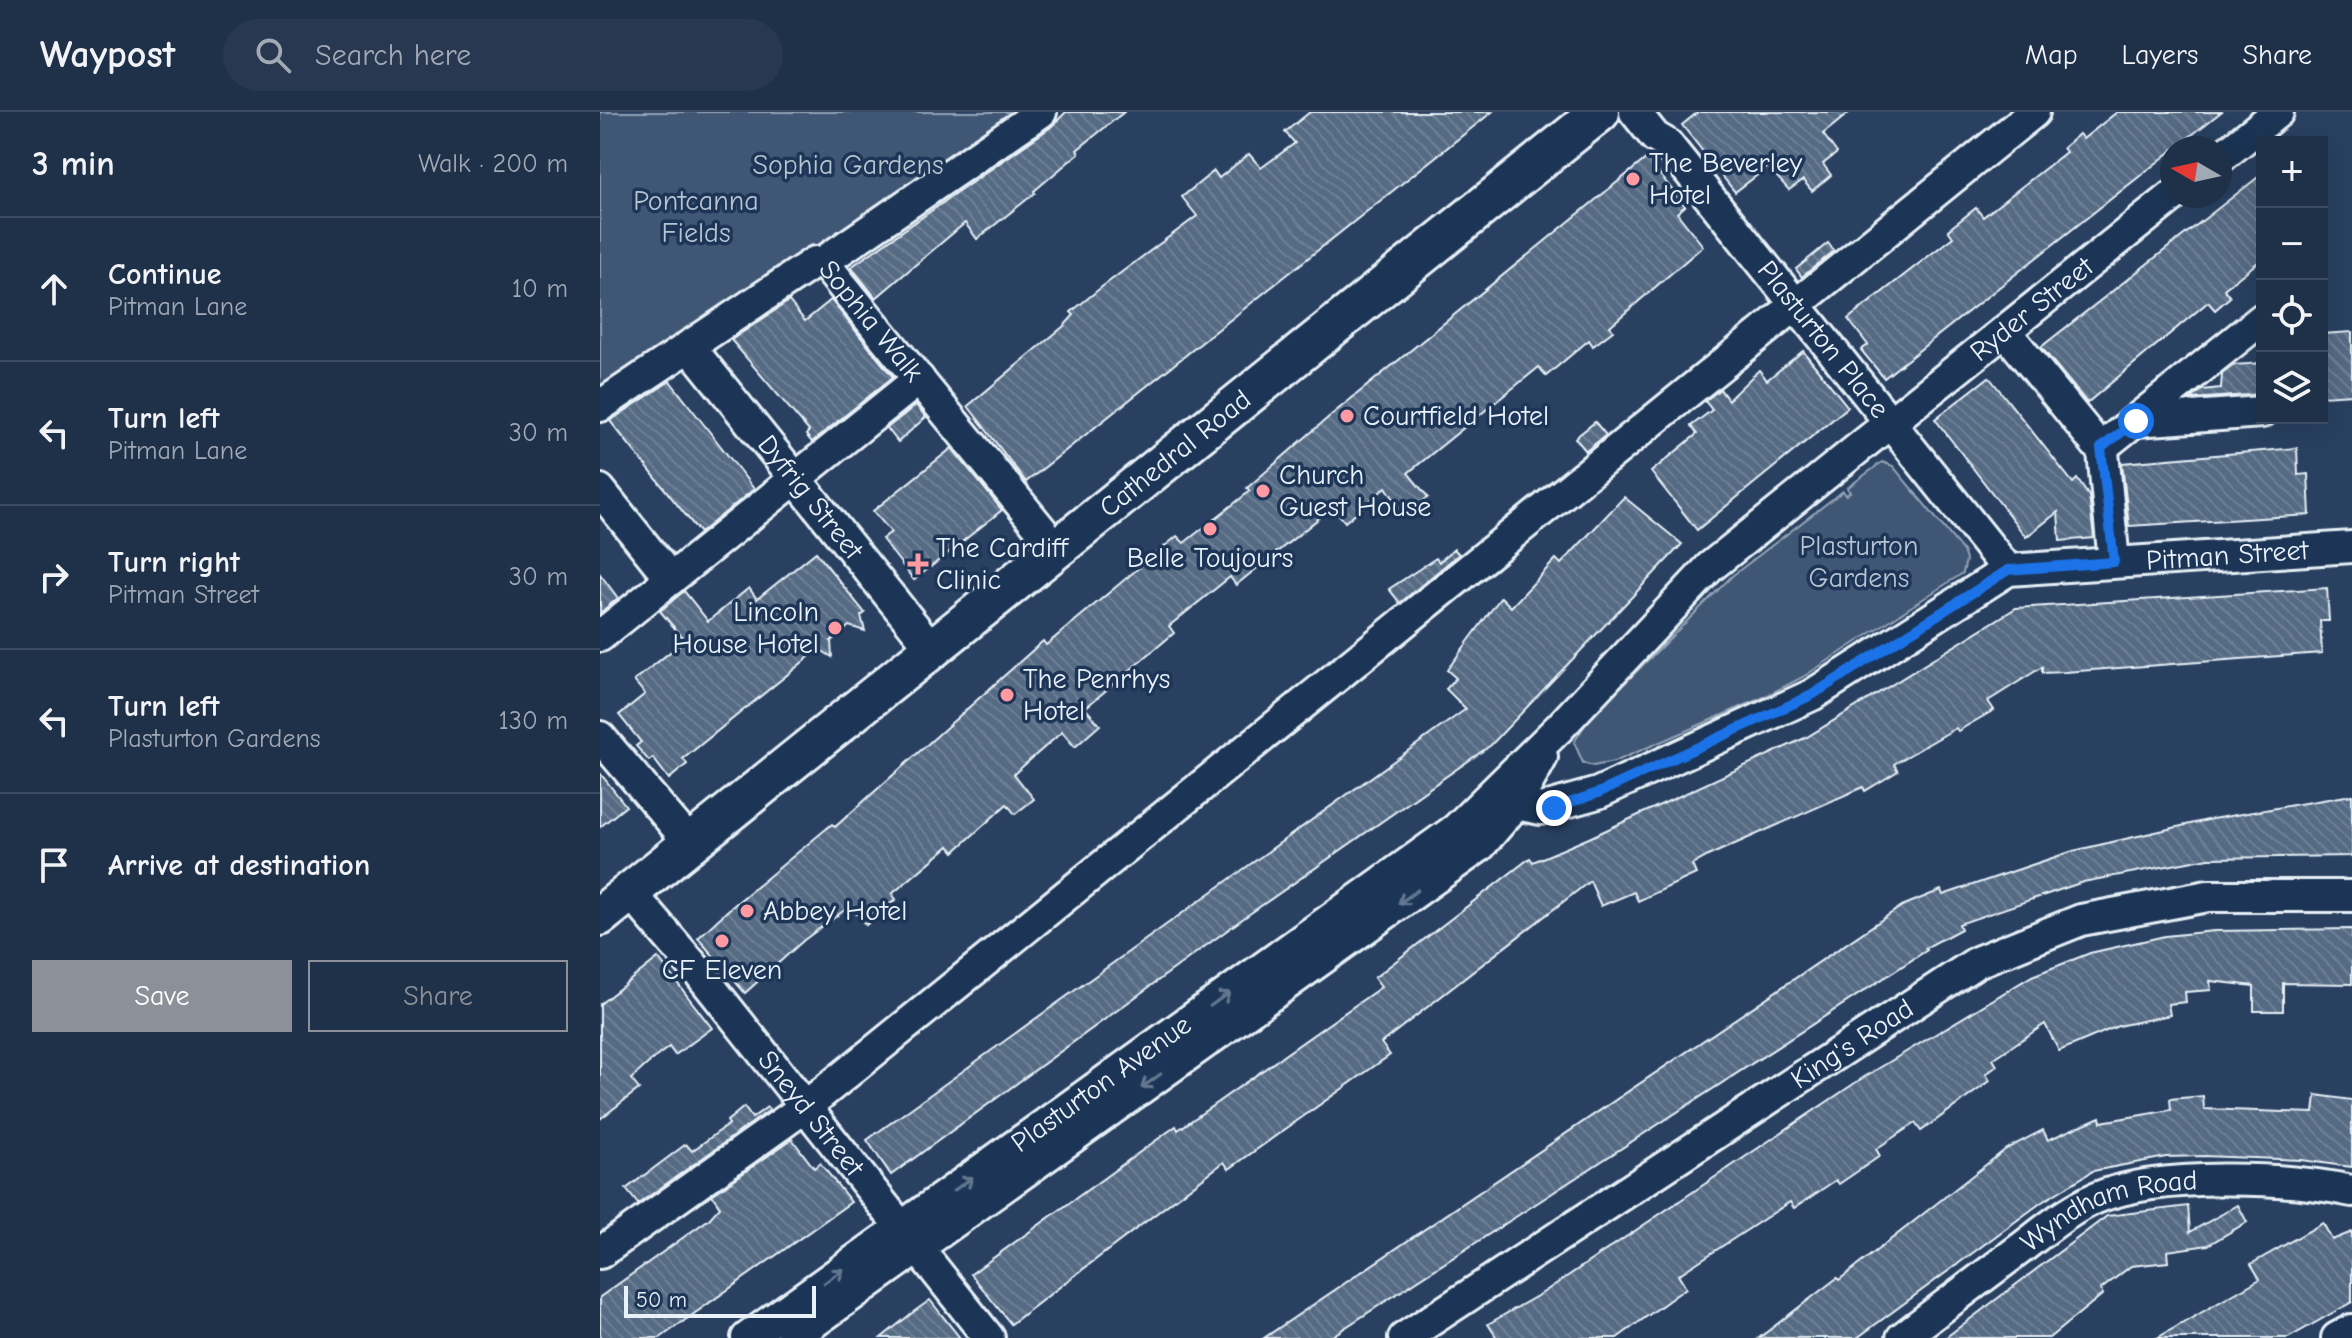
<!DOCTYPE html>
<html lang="en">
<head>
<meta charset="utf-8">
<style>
  :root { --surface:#1f3049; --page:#273850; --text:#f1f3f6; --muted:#a1a9b4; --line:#3c4b61; --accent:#8c9099 }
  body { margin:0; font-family:"Comic Neue",sans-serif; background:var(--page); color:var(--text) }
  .controls { position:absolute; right:24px; top:24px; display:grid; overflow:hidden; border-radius:0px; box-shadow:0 8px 32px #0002 }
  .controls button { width:72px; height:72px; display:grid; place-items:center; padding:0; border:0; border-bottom:2px solid var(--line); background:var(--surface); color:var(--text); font:40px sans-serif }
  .compass { position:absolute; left:1560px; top:24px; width:72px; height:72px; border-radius:50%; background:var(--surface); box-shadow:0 8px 32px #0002; rotate:279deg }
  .scale { position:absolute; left:24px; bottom:20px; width:192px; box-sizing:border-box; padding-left:8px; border:4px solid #e8f1f8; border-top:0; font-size:22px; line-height:28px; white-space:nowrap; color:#e8f1f8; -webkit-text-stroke:6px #1d3557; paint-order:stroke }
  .stop { position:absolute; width:24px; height:24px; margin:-18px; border:6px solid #1a73e8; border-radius:50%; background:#fff }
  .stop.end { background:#1a73e8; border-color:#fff; box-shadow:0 2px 8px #0008 }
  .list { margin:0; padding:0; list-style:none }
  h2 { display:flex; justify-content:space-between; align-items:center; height:104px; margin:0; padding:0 32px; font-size:34px }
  h2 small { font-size:26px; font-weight:400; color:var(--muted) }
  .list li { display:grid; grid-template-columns:52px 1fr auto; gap:24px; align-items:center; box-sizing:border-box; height:144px; padding:0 32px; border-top:2px solid var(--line) }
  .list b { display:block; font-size:30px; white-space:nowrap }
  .list p { margin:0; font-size:26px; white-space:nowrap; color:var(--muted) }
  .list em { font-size:26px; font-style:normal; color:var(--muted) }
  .actions { display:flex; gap:16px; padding:24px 32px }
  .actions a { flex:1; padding:18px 0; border:2px solid var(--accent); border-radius:0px; text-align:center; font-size:28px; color:var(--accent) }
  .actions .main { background:var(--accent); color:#fff }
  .icon { flex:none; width:44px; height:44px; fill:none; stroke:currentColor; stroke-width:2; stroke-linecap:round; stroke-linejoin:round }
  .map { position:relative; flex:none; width:1752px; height:1226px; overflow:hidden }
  header { display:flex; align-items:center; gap:48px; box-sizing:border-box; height:112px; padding:0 40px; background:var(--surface); border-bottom:2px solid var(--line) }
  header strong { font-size:38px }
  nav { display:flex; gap:44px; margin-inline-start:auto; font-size:28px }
  .search { width:560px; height:72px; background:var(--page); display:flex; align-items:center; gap:20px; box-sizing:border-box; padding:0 28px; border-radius:44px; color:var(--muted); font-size:30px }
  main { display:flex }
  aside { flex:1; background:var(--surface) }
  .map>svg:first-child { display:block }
  .green { fill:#415774; stroke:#94a4b6; stroke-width:2 }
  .building { fill:url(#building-back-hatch); stroke:#e8f1f8; stroke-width:2 }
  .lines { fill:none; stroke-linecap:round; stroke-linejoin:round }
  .minor-casing { stroke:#e8f1f8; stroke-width:36 }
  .major-casing { stroke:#e8f1f8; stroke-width:44 }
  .minor { stroke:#1d3557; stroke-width:30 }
  .major { stroke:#1d3557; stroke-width:38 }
  .oneway { stroke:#64778f }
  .route { stroke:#1a73e8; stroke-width:10 }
  .poi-dot { fill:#ff9aa2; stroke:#1d3557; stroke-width:3 }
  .labels { text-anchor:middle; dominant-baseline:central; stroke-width:7; stroke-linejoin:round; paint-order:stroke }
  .poi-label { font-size:28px; fill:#e8f1f8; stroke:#1d3557; text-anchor:start }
  .park-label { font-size:28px; fill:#b6c3d0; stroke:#1d3557 }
  .street-label { font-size:28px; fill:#e8f1f8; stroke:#1d3557 }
</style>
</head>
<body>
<header>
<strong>Waypost</strong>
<div class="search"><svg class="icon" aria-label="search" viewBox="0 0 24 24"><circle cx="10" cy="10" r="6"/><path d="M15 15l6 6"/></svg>Search here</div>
<nav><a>Map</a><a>Layers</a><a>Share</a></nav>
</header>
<main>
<aside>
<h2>3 min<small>Walk · 200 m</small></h2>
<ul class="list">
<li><svg class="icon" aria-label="ahead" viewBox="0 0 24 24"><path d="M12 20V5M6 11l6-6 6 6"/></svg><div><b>Continue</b><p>Pitman Lane</p></div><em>10 m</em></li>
<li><svg class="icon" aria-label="left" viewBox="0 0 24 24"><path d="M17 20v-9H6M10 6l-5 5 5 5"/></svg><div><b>Turn left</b><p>Pitman Lane</p></div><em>30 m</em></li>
<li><svg class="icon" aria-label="right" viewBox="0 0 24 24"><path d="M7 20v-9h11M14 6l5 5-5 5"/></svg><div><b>Turn right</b><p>Pitman Street</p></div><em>30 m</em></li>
<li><svg class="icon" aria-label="left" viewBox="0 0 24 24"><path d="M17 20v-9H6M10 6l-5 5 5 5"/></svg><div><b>Turn left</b><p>Plasturton Gardens</p></div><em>130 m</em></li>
<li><svg class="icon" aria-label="arrive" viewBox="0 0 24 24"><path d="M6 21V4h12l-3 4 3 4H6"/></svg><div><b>Arrive at destination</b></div></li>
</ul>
<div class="actions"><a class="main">Save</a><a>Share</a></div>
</aside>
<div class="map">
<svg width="1752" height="1226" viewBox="0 0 1752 1226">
  <defs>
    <pattern id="building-back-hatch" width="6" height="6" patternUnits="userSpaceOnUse" patternTransform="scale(2)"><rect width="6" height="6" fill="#556a83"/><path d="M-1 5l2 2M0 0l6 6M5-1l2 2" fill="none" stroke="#6d8095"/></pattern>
  </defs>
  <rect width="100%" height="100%" fill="#294061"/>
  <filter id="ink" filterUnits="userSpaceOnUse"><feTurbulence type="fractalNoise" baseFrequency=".0125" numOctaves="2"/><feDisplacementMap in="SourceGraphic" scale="16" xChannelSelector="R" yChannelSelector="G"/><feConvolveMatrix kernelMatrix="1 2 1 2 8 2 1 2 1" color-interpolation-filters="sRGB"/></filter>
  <g filter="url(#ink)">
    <g class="green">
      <polygon points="0,0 416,0 0,286"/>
      <polygon points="1282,350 1293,354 1363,439 1366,448 1363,461 1203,565 1164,585 1014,650 993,654 983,651 974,630 989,607 1132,464 1243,379 1246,383 1250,380 1247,376"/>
    </g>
    <g class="building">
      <polygon points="466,0 524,0 477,38 479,41 434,79 435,81 377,127 365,111 276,186 251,155 451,15"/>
      <polygon points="710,0 892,0 426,370 368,294 464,214 474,203 471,200 503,174 597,104 582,85 614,59 619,66 649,42 661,56 695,31 685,20"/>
      <polygon points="1098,0 1250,0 1223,22 1237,41 1223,52 1231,63 1212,79 1203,68 1189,78 1168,55 1135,80 1082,13"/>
      <polygon points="1517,0 1621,0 1284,266 1261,238 1268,233 1248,207 1353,125 1348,118 1376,96 1383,105 1466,40 1463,36 1479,22 1483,27"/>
      <polygon points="1047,46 1085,94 1077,101 1103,134 1010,214 1013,219 993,234 989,228 946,264 939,255 808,361 828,385 805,404 786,375 745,410 733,395 636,473 630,465 569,514 574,521 485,596 500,613 475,635 462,620 414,662 434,687 415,702 407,692 354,740 349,734 292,782 296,787 266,813 250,794 204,828 145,881 98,826 127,799 232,712 235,715 443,529 446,533 577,424 584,431 650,379 647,376 730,304"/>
      <polygon points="1662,62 1662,147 1624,177 1630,185 1615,198 1608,190 1487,291 1441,235"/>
      <polygon points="1228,131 1234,139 1202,165 1196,157"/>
      <polygon points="231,188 293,265 212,330 206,323 209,319 131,228 189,189 205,209"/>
      <polygon points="1752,220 1752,282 1722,284 1722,222"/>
      <polygon points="1203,239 1248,295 1097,418 1051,360 1097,322 1091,314 1112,298 1105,289 1120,277 1128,288 1159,258 1167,268"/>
      <polygon points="1662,251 1662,282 1591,287 1602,278 1621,276 1622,262 1634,253"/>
      <polygon points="1389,265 1473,371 1477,367 1489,384 1494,426 1460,429 1458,400 1426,425 1335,307"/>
      <polygon points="70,269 154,377 100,421 10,309"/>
      <polygon points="316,293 326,305 298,330 287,316"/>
      <polygon points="995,310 1006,323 986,339 975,326"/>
      <polygon points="352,336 402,398 314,468 282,427 291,420 273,399"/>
      <polygon points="1697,336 1698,363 1708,362 1710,403 1529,414 1522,351"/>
      <polygon points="1024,385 1082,432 891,633 648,803 291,1063 267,1028 866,597 846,577 856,566 847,558 901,485 911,495 956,447 961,452"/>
      <polygon points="854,437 859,442 800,491 789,477 836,446 839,450"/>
      <polygon points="216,440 265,501 261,504 265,519 249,514 231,529 232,545 219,537 83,647 87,652 69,667 53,646 49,649 36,634 41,630 19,603 45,582 34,569 85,528 60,499 84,479 108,509 149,476 157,487"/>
      <polygon points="0,462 18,486 0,501"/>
      <polygon points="1727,476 1729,509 1720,509 1722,541 1465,560 1442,561 1442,555 1388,589 1394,598 1358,619 1356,616 1294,652 1298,659 1265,679 1263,675 1110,743 1092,753 1096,762 1038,789 1034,780 1001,794 990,769 781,931 790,943 629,1057 624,1050 411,1212 371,1162 576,1014 578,1018 781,875 774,866 930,746 933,750 989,726 1207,625 1416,496"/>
      <polygon points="0,661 26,694 0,715"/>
      <polygon points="1752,683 1752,744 1609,746 1483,770 1359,812 1361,817 1325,836 1327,838 729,1226 664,1226 1302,794 1341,778 1343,783 1473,739 1612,707"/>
      <polygon points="1752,817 1752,872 1683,871 1683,899 1654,899 1654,874 1610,869 1611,878 1585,880 1586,890 1568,892 1570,903 1518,914 1459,939 1445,912 1393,947 1397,954 1386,962 1390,969 1321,1019 1315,1011 1276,1037 1280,1044 1239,1072 1236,1068 1194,1096 1190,1090 1078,1163 1086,1176 1017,1226 897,1226 888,1212 944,1180 1261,967 1432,864 1490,841 1565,824 1614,819"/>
      <polygon points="58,846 112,916 75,943 69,935 52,948 31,967 39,977 0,1007 0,892"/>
      <polygon points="1716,983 1752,988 1752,1055 1701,1048 1604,1044 1566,1045 1493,1059 1442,1090 1257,1226 1159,1226 1237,1166 1239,1168 1406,1037 1443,1018 1448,1028 1500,1005 1501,1010 1571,998 1570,987 1603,984 1604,997 1714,1001"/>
      <polygon points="144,995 152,1006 167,995 170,998 38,1092 26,1077 86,1032 92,1039 129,1012 127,1009"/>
      <polygon points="192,1027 214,1056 220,1051 251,1090 60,1226 0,1226 0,1185 109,1107 120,1095 112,1083"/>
      <polygon points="1638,1093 1647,1110 1608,1133 1567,1139 1568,1150 1531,1154 1500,1178 1503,1182 1449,1226 1345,1226 1507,1104 1588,1094 1590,1120"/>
      <polygon points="1723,1111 1732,1128 1752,1120 1752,1190 1688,1226 1557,1226 1660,1167 1651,1152"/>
      <polygon points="330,1188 360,1226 281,1226 312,1201"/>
    </g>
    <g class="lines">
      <defs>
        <g id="minor">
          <path id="s1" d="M1035 0 1055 25 1067 32 1408 458"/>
          <polyline points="1620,46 1678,0"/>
          <path id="s2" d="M223 150 457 437"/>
          <polyline points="1405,219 1503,340 1514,450"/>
          <path id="s3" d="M89 234 333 538"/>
          <polyline points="0,294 215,150 223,150 441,0"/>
          <polyline points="1536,309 1662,300"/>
          <polyline points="1501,336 1662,207"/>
          <polyline points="0,378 71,467"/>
          <polyline points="0,524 319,267"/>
          <polyline points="0,625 91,732"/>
          <path id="s4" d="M899 682 916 692 941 697 998 681 1212 583 1408 458 1752 435"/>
          <path id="s5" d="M30 780 97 858 389 1226"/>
          <polyline points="0,1141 205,995 1434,0"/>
          <path id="s6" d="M147 1226 856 717 959 616 1110 455 1573 84"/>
          <polyline points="192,1226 880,734 916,692 942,645"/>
          <path id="s7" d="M804 1226 1377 850 1481 808 1608 784H1752"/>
          <path id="s8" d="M1302 1226C1341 1196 1380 1167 1420 1137 1444 1119 1468 1098 1496 1086 1560 1060 1685 1065 1752 1079"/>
          <polyline points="1737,1226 1752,1218"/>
        </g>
        <g id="major">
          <path id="s9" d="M0 804 1000 0"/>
        </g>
      </defs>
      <use href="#minor" class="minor-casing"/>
      <use href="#major" class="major-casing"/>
      <use href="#minor" class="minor"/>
      <use href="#major" class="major"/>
    </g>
    <defs><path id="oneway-shaft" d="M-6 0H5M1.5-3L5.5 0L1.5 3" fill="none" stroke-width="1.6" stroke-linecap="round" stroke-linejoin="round" transform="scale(2)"/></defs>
    <g class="oneway">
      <use href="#oneway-shaft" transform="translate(808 785) rotate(144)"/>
      <use href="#oneway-shaft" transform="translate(620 887) rotate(-36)"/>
      <use href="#oneway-shaft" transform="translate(551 969) rotate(144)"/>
      <use href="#oneway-shaft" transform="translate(363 1072) rotate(-36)"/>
      <use href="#oneway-shaft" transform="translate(234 1164) rotate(-36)"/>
    </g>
  </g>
  <g class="lines" filter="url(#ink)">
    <polyline class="route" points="954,696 998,681 1212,583 1408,458 1514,450 1501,336 1536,309"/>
  </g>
  <g class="poi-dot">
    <circle cx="1033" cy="67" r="8"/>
    <circle cx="747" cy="304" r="8"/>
    <circle cx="663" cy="379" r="8"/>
    <circle cx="610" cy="417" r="8"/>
    <path d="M314 440h8v8h8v8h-8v8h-8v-8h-8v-8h8z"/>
    <circle cx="235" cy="516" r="8"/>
    <circle cx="407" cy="583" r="8"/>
    <circle cx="147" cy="799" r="8"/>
    <circle cx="122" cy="829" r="8"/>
  </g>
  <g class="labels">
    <g class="poi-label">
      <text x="1049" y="51">The Beverley<tspan x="1049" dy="32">Hotel</tspan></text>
      <text x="763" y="304">Courtfield Hotel</text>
      <text x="679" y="363">Church<tspan x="679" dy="32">Guest House</tspan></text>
      <text x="336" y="436">The Cardiff<tspan x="336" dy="32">Clinic</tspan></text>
      <text x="610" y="446" text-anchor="middle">Belle Toujours</text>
      <text x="219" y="500" text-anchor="end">Lincoln<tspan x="219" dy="32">House Hotel</tspan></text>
      <text x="423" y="567">The Penrhys<tspan x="423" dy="32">Hotel</tspan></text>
      <text x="163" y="799">Abbey Hotel</text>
      <text x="122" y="858" text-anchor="middle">CF Eleven</text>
    </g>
    <g class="park-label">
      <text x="248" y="53">Sophia Gardens</text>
      <text x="96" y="89">Pontcanna<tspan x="96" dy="32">Fields</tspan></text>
      <text x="1259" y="434">Plasturton<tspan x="1259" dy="32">Gardens</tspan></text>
    </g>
    <g class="street-label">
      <text stroke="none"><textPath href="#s6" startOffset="1650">Ryder Street</textPath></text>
      <text stroke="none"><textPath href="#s2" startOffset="76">Sophia Walk</textPath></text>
      <text stroke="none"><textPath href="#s1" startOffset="296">Plasturton Place</textPath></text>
      <text stroke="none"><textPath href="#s9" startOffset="738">Cathedral Road</textPath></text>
      <text stroke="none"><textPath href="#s3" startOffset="194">Dyfrig Street</textPath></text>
      <text stroke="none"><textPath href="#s4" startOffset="792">Pitman Street</textPath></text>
      <text stroke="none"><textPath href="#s7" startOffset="536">King's Road</textPath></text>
      <text stroke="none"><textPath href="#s6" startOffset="436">Plasturton Avenue</textPath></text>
      <text stroke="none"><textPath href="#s5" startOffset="286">Sneyd Street</textPath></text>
      <text stroke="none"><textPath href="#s8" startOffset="248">Wyndham Road</textPath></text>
    </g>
  </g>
</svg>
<div class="controls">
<button>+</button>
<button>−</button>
<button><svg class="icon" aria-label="locate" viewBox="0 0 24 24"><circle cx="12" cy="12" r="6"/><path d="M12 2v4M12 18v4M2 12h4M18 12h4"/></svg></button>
<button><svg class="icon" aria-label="layers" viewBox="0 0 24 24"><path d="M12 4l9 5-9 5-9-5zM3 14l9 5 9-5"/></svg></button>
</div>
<svg class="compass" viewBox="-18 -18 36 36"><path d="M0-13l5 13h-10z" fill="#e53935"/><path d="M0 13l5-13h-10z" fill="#a1a9b4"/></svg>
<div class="scale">50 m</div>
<div class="stop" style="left:1536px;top:309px"></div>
<div class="stop end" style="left:954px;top:696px"></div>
</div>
</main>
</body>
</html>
